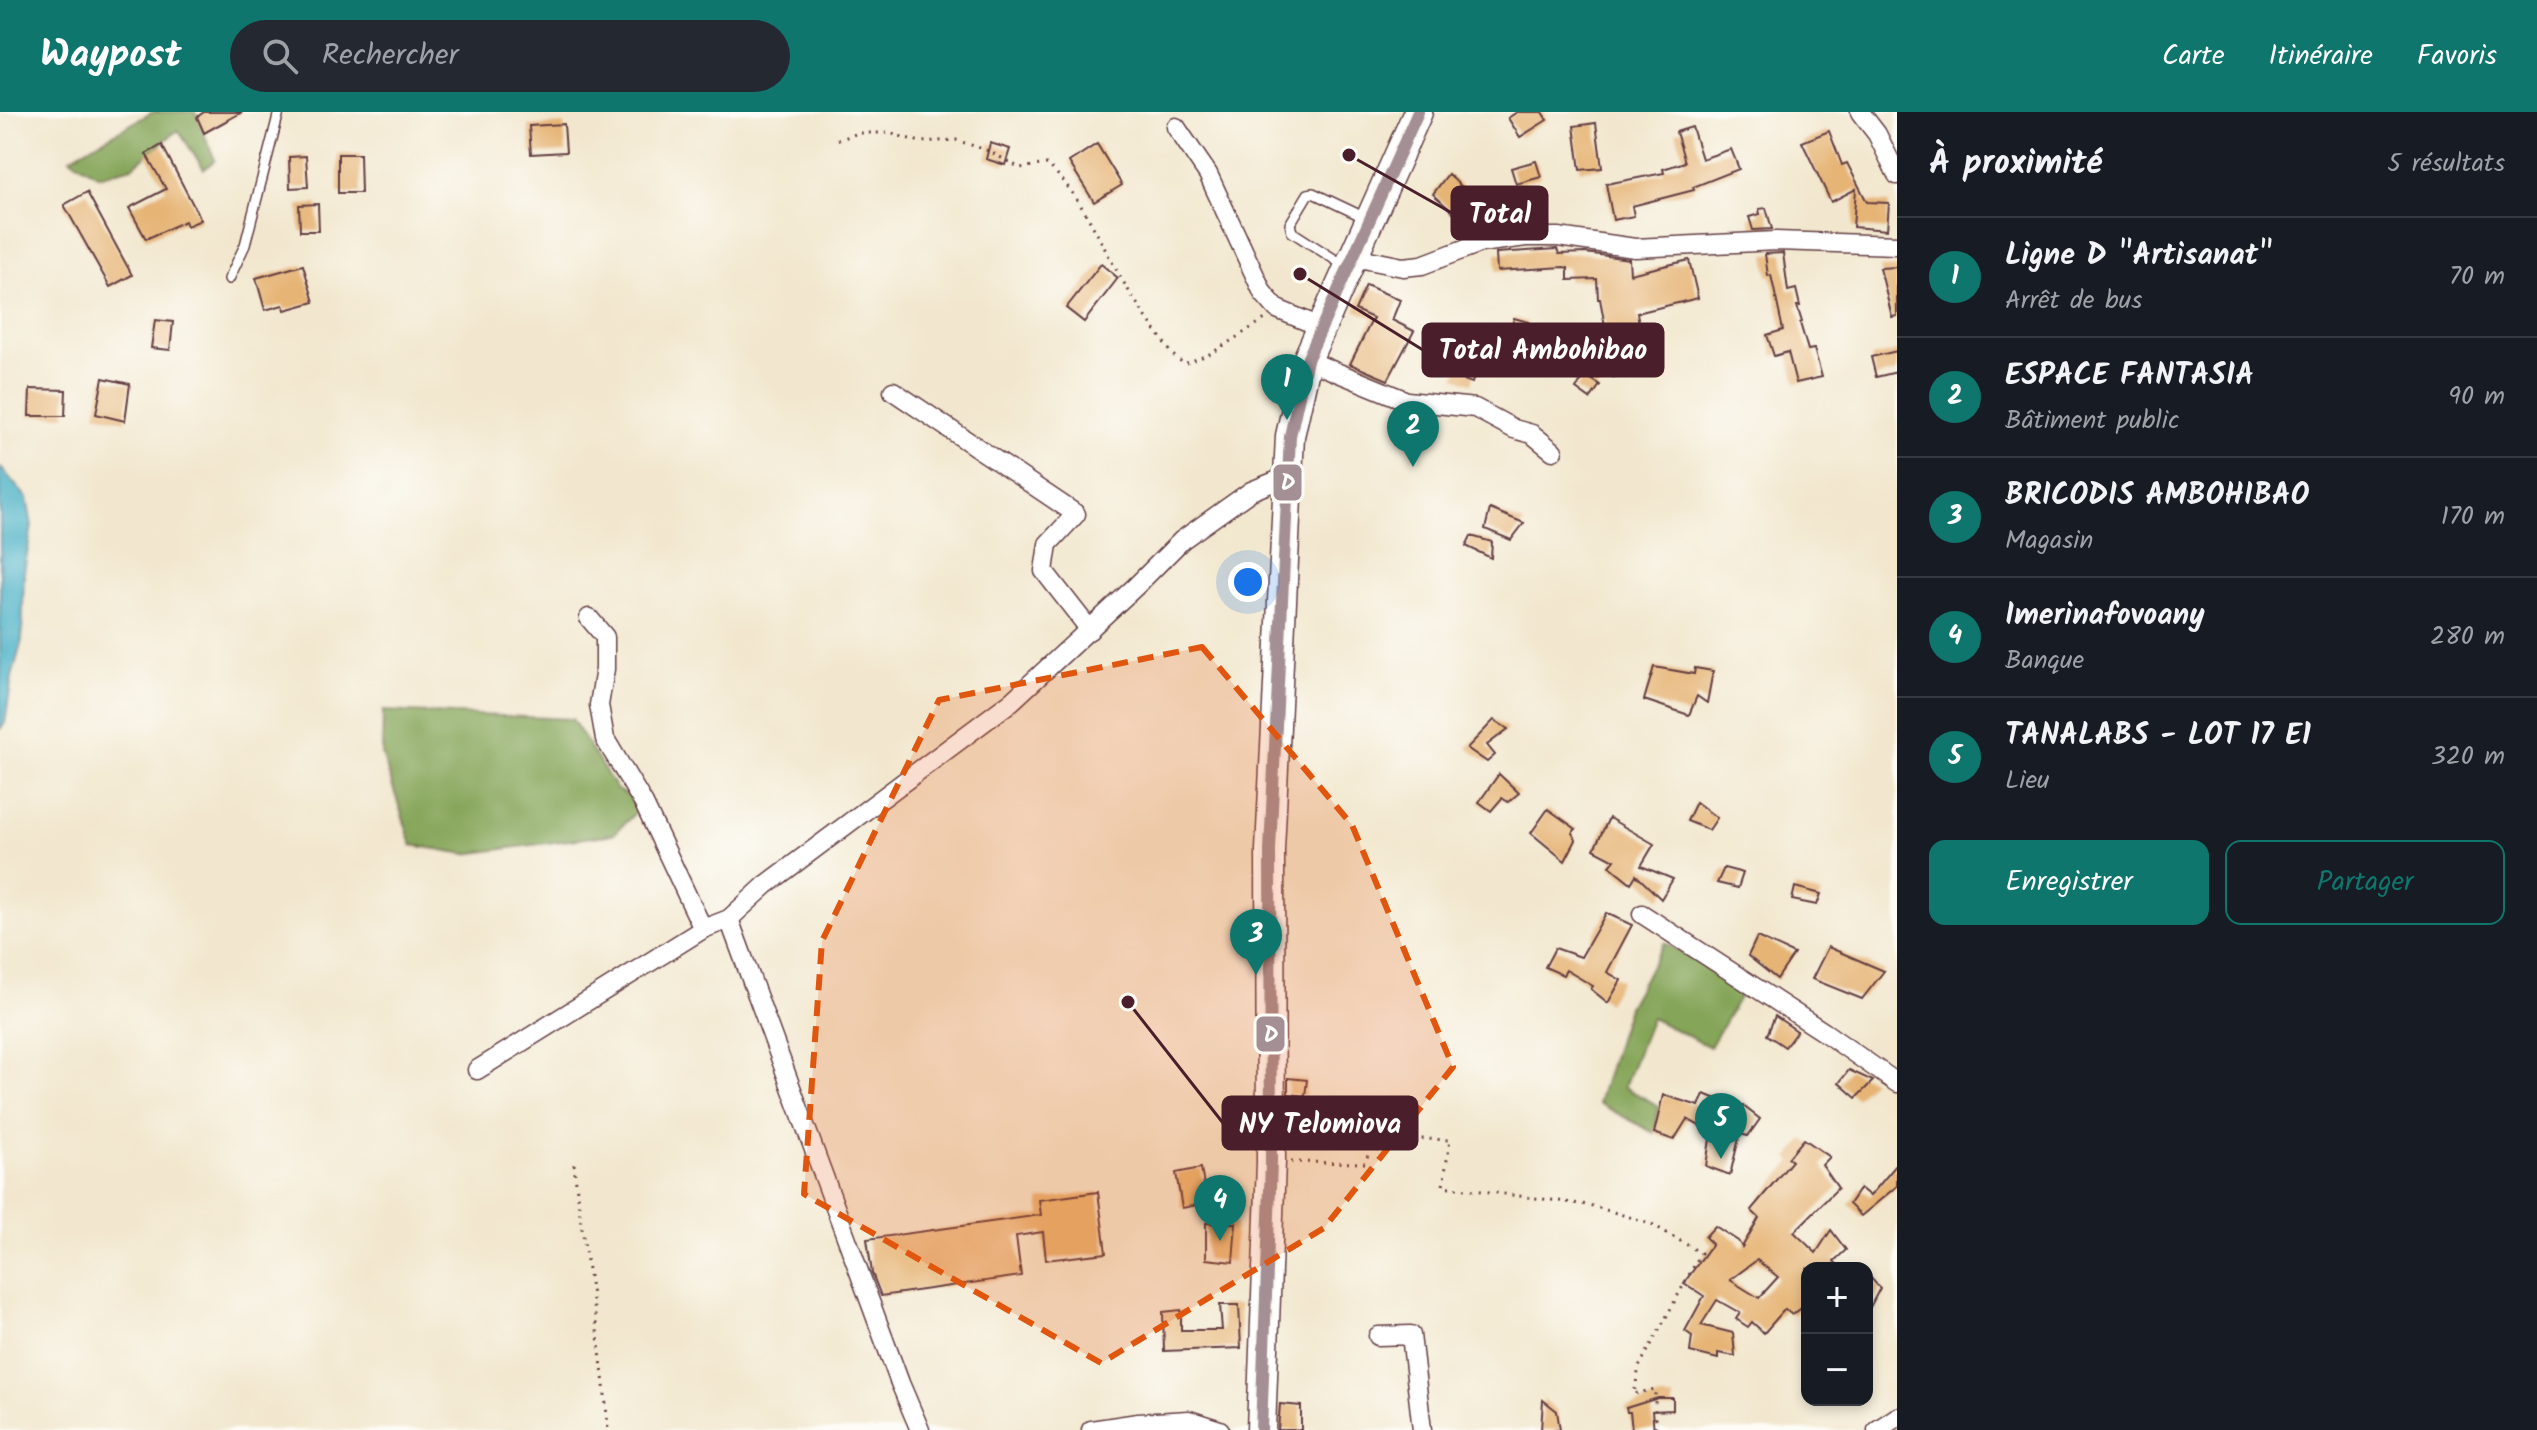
<!DOCTYPE html>
<html lang="fr">
<head>
<meta charset="utf-8">
<style>
  :root { --surface:#171b24; --page:#242831; --text:#f1f3f6; --muted:#9ea1a6; --line:#363941; --accent:#0f766e }
  body { margin:0; font-family:Kalam,sans-serif; background:var(--page); color:var(--text) }
  .controls { position:absolute; right:24px; bottom:24px; display:grid; overflow:hidden; border-radius:16px; box-shadow:0 4px 12px #0003 }
  .controls button { width:72px; height:72px; display:grid; place-items:center; padding:0; border:0; border-bottom:2px solid var(--line); background:var(--surface); color:var(--text); font:40px sans-serif }
  .you { position:absolute; left:1248px; top:470px; width:28px; height:28px; margin:-20px; border:6px solid #fff; border-radius:50%; background:#1a73e8; box-shadow:0 0 0 12px #1a73e833 }
  .badge { display:grid; place-items:center; width:52px; height:52px; border-radius:50%; background:var(--accent); color:#fff; font-size:26px; font-weight:700 }
  .pin { position:absolute; translate:-50% -66px; filter:drop-shadow(0 2px 4px #0008) }
  .pin::after { content:''; position:absolute; top:42px; width:28px; height:24px; background:inherit; clip-path:polygon(0 0,100% 0,50% 100%) }
  .list { margin:0; padding:0; list-style:none }
  h2 { display:flex; justify-content:space-between; align-items:center; height:104px; margin:0; padding:0 32px; font-size:34px }
  h2 small { font-size:26px; font-weight:400; color:var(--muted) }
  .list li { display:grid; grid-template-columns:52px 1fr auto; gap:24px; align-items:center; box-sizing:border-box; height:120px; padding:0 32px; border-top:2px solid var(--line) }
  .list b { display:block; font-size:30px; white-space:nowrap }
  .list p { margin:0; font-size:26px; white-space:nowrap; color:var(--muted) }
  .list em { font-size:26px; font-style:normal; color:var(--muted) }
  .actions { display:flex; gap:16px; padding:24px 32px }
  .actions a { flex:1; padding:18px 0; border:2px solid var(--accent); border-radius:16px; text-align:center; font-size:28px; color:var(--accent) }
  .actions .main { background:var(--accent); color:#fff }
  .icon { flex:none; width:44px; height:44px; fill:none; stroke:currentColor; stroke-width:2; stroke-linecap:round; stroke-linejoin:round }
  .map { position:relative; flex:none; width:1897px; height:1318px; overflow:hidden }
  header { display:flex; align-items:center; gap:48px; box-sizing:border-box; height:112px; padding:0 40px; background:var(--accent); color:#fff }
  header strong { font-size:38px }
  nav { display:flex; gap:44px; margin-inline-start:auto; font-size:28px }
  .search { width:560px; height:72px; background:var(--page); display:flex; align-items:center; gap:20px; box-sizing:border-box; padding:0 28px; border-radius:44px; color:var(--muted); font-size:30px }
  main { display:flex }
  aside { flex:1; background:var(--surface) }
  .map>svg:first-child { display:block }
  .forest { fill:#85a559; stroke:#686242; stroke-width:2 }
  .water { fill:#48b1c6; stroke:#496878; stroke-width:2 }
  .building { fill:#e6b475; fill-rule:evenodd }
  .lines { fill:none; stroke-linecap:round; stroke-linejoin:round }
  .lane-casing { stroke:#633d43; stroke-width:12 }
  .street-casing { stroke:#633d43; stroke-width:21 }
  .primary-casing { stroke:#633d43; stroke-width:31 }
  .path { stroke:#633d43; stroke-width:3; stroke-dasharray:2 6; stroke-linecap:butt }
  .lane { stroke:#fff; stroke-width:9 }
  .street { stroke:#fff; stroke-width:18 }
  .primary { stroke:#fff; stroke-width:28 }
  .bus-1-casing { stroke:#fdfcf7; stroke-width:18 }
  .bus-1 { stroke:#a48f95; stroke-width:12 }
  .marked { fill:#e0560e; fill-opacity:0.2; stroke:#e0560e; stroke-width:6; stroke-dasharray:16 10; stroke-linejoin:round }
  .leader { fill:none; stroke:#4a1f2b; stroke-width:3 }
  .callout-dot { fill:#4a1f2b; stroke:#fdfcf7; stroke-width:3 }
  .callout { fill:#4a1f2b; stroke:#4a1f2b; stroke-width:3 }
  .callout-label { font-size:28px; text-anchor:middle; font-weight:bold; fill:#fff }
  .line-badge { stroke:#fdfcf7; stroke-width:3 }
  .badge-label { font-size:22px; text-anchor:middle; font-weight:bold; fill:#fff }
</style>
</head>
<body>
<header>
<strong>Waypost</strong>
<div class="search"><svg class="icon" aria-label="search" viewBox="0 0 24 24"><circle cx="10" cy="10" r="6"/><path d="M15 15l6 6"/></svg>Rechercher</div>
<nav><a>Carte</a><a>Itinéraire</a><a>Favoris</a></nav>
</header>
<main>
<div class="map">
<svg width="1897" height="1318" viewBox="0 0 1897 1318">
  <rect width="100%" height="100%" fill="#fdfcf7"/>
  <filter id="ink" filterUnits="userSpaceOnUse"><feTurbulence type="fractalNoise" baseFrequency=".0125" numOctaves="2"/><feDisplacementMap in="SourceGraphic" scale="16" xChannelSelector="R" yChannelSelector="G"/><feConvolveMatrix kernelMatrix="1 2 1 2 8 2 1 2 1" color-interpolation-filters="sRGB"/></filter>
  <filter id="wash" filterUnits="userSpaceOnUse"><feTurbulence type="fractalNoise" baseFrequency=".006" numOctaves="4" result="noise"/><feDisplacementMap in="SourceGraphic" scale="32" xChannelSelector="R" yChannelSelector="G"/><feGaussianBlur stdDeviation="1.8" result="paint"/><feColorMatrix in="noise" values="0 0 0 0 0 0 0 0 0 0 0 0 0 0 0 0 0 1.4 0 .05"/><feComposite in="paint" operator="in"/></filter>
  <g filter="url(#wash)">
    <rect width="100%" height="100%" fill="#f2e7ce"/>
    <g class="forest">
      <polygon points="153,0 195,0 215,48 204,57 178,18 132,55 99,64 70,46"/>
      <polygon points="383,599 572,607 617,678 644,692 614,722 466,742 412,733 382,642"/>
      <polygon points="1664,831 1745,875 1710,935 1651,906 1624,975 1659,994 1654,1021 1598,991 1628,895"/>
    </g>
    <polygon class="water" points="0,355 27,386 32,414 24,459 22,528 12,565 5,611 0,617"/>
    <g id="blocks">
      <g class="building">
        <polygon points="204,0 242,0 204,21 197,5"/>
        <polygon points="1517,0 1542,0 1547,8 1520,25 1508,6"/>
        <polygon points="1596,11 1602,56 1580,58 1574,14"/>
        <polygon points="564,12 566,40 531,42 529,14"/>
        <polygon points="1692,15 1702,47 1731,37 1739,57 1693,75 1694,78 1632,94 1634,104 1613,108 1606,72 1664,61 1663,57 1685,50 1676,20"/>
        <polygon points="1829,19 1842,53 1847,51 1867,90 1889,91 1887,118 1853,115 1856,77 1831,90 1802,30"/>
        <polygon points="990,31 1010,37 1005,53 986,47"/>
        <polygon points="1097,32 1122,73 1094,90 1069,50"/>
        <polygon points="162,33 201,108 187,114 185,109 146,127 129,96 166,77 146,42"/>
        <polygon points="338,42 360,42 361,81 338,81"/>
        <polygon points="306,44 308,75 290,76 289,45"/>
        <polygon points="1536,49 1541,65 1516,72 1511,56"/>
        <polygon points="1448,62 1476,88 1459,106 1433,82"/>
        <polygon points="87,80 132,163 110,175 64,93"/>
        <polygon points="318,92 319,119 300,119 299,93"/>
        <polygon points="1766,96 1772,117 1753,118 1749,105 1760,102 1759,97"/>
        <polygon points="1557,137 1559,142 1585,141 1629,147 1630,162 1689,148 1698,186 1637,201 1648,258 1613,265 1606,230 1608,230 1600,187 1598,187 1597,167 1568,168 1568,156 1564,155 1497,159 1496,141"/>
        <polygon points="1783,141 1788,179 1796,177 1800,194 1797,194 1802,210 1800,211 1808,238 1814,237 1822,265 1796,271 1788,240 1774,244 1767,223 1783,218 1771,163 1768,164 1765,142"/>
        <polygon points="1101,152 1118,166 1084,210 1066,196"/>
        <polygon points="303,153 314,190 285,198 283,193 265,198 256,166"/>
        <polygon points="1897,155 1897,204 1892,205 1880,156"/>
        <polygon points="1366,173 1400,188 1392,208 1414,219 1388,268 1350,252 1373,206 1355,198"/>
        <polygon points="1514,206 1528,210 1524,224 1510,220"/>
        <polygon points="155,208 173,210 170,238 151,236"/>
        <polygon points="1897,239 1897,260 1876,265 1871,245"/>
        <polygon points="1460,252 1476,257 1472,271 1455,265"/>
        <polygon points="1585,263 1600,273 1590,287 1576,277"/>
        <polygon points="103,266 130,272 125,309 96,302"/>
        <polygon points="30,277 66,278 65,304 29,304"/>
        <polygon points="1490,397 1524,411 1511,428 1485,417"/>
        <polygon points="1471,424 1492,430 1491,446 1466,434"/>
        <polygon points="1654,555 1694,562 1695,556 1713,559 1707,591 1697,584 1689,603 1644,588"/>
        <polygon points="1494,608 1508,617 1487,633 1495,643 1487,650 1467,636"/>
        <polygon points="1499,662 1519,681 1508,690 1502,686 1491,699 1479,690"/>
        <polygon points="1696,690 1717,706 1709,718 1687,709"/>
        <polygon points="1548,697 1576,717 1572,721 1576,728 1565,749 1531,721"/>
        <polygon points="1609,706 1654,732 1641,754 1673,767 1661,787 1636,763 1631,771 1610,754 1615,748 1594,737"/>
        <polygon points="1724,756 1743,761 1738,776 1717,771"/>
        <polygon points="1795,775 1821,782 1817,793 1792,788"/>
        <polygon points="1606,801 1632,813 1607,860 1621,868 1608,891 1591,877 1593,874 1566,858 1563,863 1545,855 1555,836 1581,845"/>
        <polygon points="1757,825 1794,842 1777,867 1748,844"/>
        <polygon points="1828,835 1884,859 1862,887 1812,867"/>
        <polygon points="1775,904 1797,919 1785,935 1767,923"/>
        <polygon points="1849,958 1873,969 1856,986 1839,971"/>
        <polygon points="1288,966 1307,968 1305,984 1288,982"/>
        <polygon points="1704,982 1735,995 1738,990 1760,1007 1748,1024 1740,1022 1730,1063 1706,1054 1711,1020 1687,1007 1674,1028 1654,1021 1663,983 1699,994"/>
        <path d="M1804 1027 1830 1045 1822 1053 1838 1076 1794 1120 1816 1141 1831 1118 1846 1138 1834 1149 1840 1156H1807V1192L1792 1203 1785 1197 1764 1221 1752 1210 1748 1215 1736 1207 1740 1201 1717 1188 1701 1213 1733 1221 1735 1244 1718 1241V1247L1690 1240 1692 1224 1685 1219 1704 1184 1684 1171 1712 1132 1705 1125 1715 1114 1738 1129 1742 1135 1759 1106 1751 1098 1792 1049 1788 1046ZM1757 1148 1778 1165 1759 1186 1730 1168Z"/>
        <polygon points="1897,1052 1897,1074 1861,1104 1849,1092 1860,1076 1870,1084"/>
        <polygon points="1201,1056 1207,1091 1182,1096 1176,1061"/>
        <polygon points="1098,1080 1106,1141 1046,1148 1043,1120 1016,1124 1021,1164 881,1184 872,1161 867,1127 1041,1103 1039,1088"/>
        <polygon points="1206,1111 1236,1111 1233,1150 1206,1147"/>
        <polygon points="1867,1162 1880,1176 1867,1201"/>
        <polygon points="1220,1193 1239,1193 1241,1236 1164,1239 1163,1200 1181,1198 1181,1218 1222,1218"/>
        <polygon points="1658,1286 1673,1286 1673,1298 1652,1299 1654,1318 1632,1318 1630,1300 1627,1300 1626,1296"/>
        <polygon points="1543,1288 1557,1299 1560,1318 1541,1318"/>
        <polygon points="1280,1292 1301,1294 1301,1318 1278,1318"/>
      </g>
    </g>
  </g>
  <g filter="url(#ink)">
    <use href="#blocks" fill-opacity="0" stroke="#633d43" stroke-width="2"/>
    <g class="lines">
      <defs>
        <g id="lane">
          <polyline points="1345,154 1292,120 1290,112 1308,82 1313,81 1368,107"/>
          <polyline points="229,167 245,133 279,0"/>
        </g>
        <g id="street">
          <polyline points="1860,0 1877,22 1897,63"/>
          <polyline points="1176,15 1208,62 1263,181 1277,197 1323,216"/>
          <polyline points="1354,145 1403,155 1422,153 1480,131 1526,125 1558,125 1635,136 1776,129 1897,133"/>
          <polyline points="1307,248 1407,289 1475,296 1514,317 1532,322 1553,339"/>
          <polyline points="893,279 1076,402 1048,432 1044,459 1090,518"/>
          <polyline points="589,506 605,525 605,557 599,593 605,627 644,692 703,817"/>
          <polyline points="1642,802 1824,920 1897,971"/>
          <polyline points="729,807 900,1271 920,1318"/>
          <polyline points="477,958 703,817 729,807 766,773 1012,589 1135,475 1182,428 1251,379 1288,364"/>
          <polyline points="1378,1224 1411,1223 1422,1318"/>
          <polyline points="1091,1318 1138,1311 1189,1308 1220,1318"/>
          <polyline points="1877,1318 1897,1305"/>
        </g>
        <polyline id="primary" points="1261,1318 1271,1050 1270,738 1290,324 1307,248 1418,0"/>
      </defs>
      <use href="#lane" class="lane-casing"/>
      <use href="#street" class="street-casing"/>
      <use href="#primary" class="primary-casing"/>
      <g class="path">
        <path d="M838 28 858 21H889L920 30 956 28 989 39 1020 56 1047 52C1083 85 1099 130 1124 171 1139 196 1156 219 1173 243L1184 252 1212 241 1265 207"/>
        <polyline points="1291,1050 1365,1051 1370,1037 1392,1040 1395,1026 1450,1028 1443,1074 1589,1093 1650,1111 1701,1141 1639,1255 1634,1282 1655,1277 1655,1318"/>
        <path d="M574 1052C583 1141 602 1228 608 1318"/>
      </g>
      <use href="#lane" class="lane"/>
      <use href="#street" class="street"/>
      <use href="#primary" class="primary"/>
      <defs>
        <polyline id="bus-1" points="1261,1318 1271,1050 1270,738 1290,324 1307,248 1418,0"/>
      </defs>
      <use href="#bus-1" class="bus-1-casing"/>
      <use href="#bus-1" class="bus-1"/>
    </g>
  </g>
  <path class="marked" d="M1202 535 1352 713 1453 955 1324 1116 1101 1251 804 1082 822 829 939 588Z"/>
  <path class="leader" d="M1349 43L1452 101M1300 162L1423 238M1128 890L1223 1011"/>
  <g class="callout-dot">
    <circle cx="1349" cy="43" r="8"/>
    <circle cx="1300" cy="162" r="8"/>
    <circle cx="1128" cy="890" r="8"/>
  </g>
  <g class="callout">
    <rect x="1452" y="75" width="95" height="52" rx="8"/>
    <rect x="1423" y="212" width="240" height="52" rx="8"/>
    <rect x="1223" y="985" width="194" height="52" rx="8"/>
  </g>
  <g class="callout-label">
    <text x="1500" y="111">Total</text>
    <text x="1543" y="247">Total Ambohibao</text>
    <text x="1320" y="1021">NY Telomiova</text>
  </g>
  <g class="line-badge">
    <rect x="1272" y="351" width="31" height="39" rx="8" fill="#a48f95"/>
    <rect x="1255" y="903" width="31" height="38" rx="8" fill="#a48f95"/>
  </g>
  <g class="badge-label">
    <text x="1288" y="378">D</text>
    <text x="1271" y="930">D</text>
  </g>
</svg>
<div class="controls">
<button>+</button>
<button>−</button>
</div>
<div class="you"></div>
<div class="pin badge" style="left:1287px;top:308px">1</div>
<div class="pin badge" style="left:1413px;top:355px">2</div>
<div class="pin badge" style="left:1256px;top:863px">3</div>
<div class="pin badge" style="left:1220px;top:1129px">4</div>
<div class="pin badge" style="left:1721px;top:1047px">5</div>
</div>
<aside>
<h2>À proximité<small>5 résultats</small></h2>
<ul class="list">
<li><span class="badge">1</span><div><b>Ligne D &quot;Artisanat&quot;</b><p>Arrêt de bus</p></div><em>70 m</em></li>
<li><span class="badge">2</span><div><b>ESPACE FANTASIA</b><p>Bâtiment public</p></div><em>90 m</em></li>
<li><span class="badge">3</span><div><b>BRICODIS AMBOHIBAO</b><p>Magasin</p></div><em>170 m</em></li>
<li><span class="badge">4</span><div><b>Imerinafovoany</b><p>Banque</p></div><em>280 m</em></li>
<li><span class="badge">5</span><div><b>TANALABS - LOT 17 E1</b><p>Lieu</p></div><em>320 m</em></li>
</ul>
<div class="actions"><a class="main">Enregistrer</a><a>Partager</a></div>
</aside>
</main>
</body>
</html>
